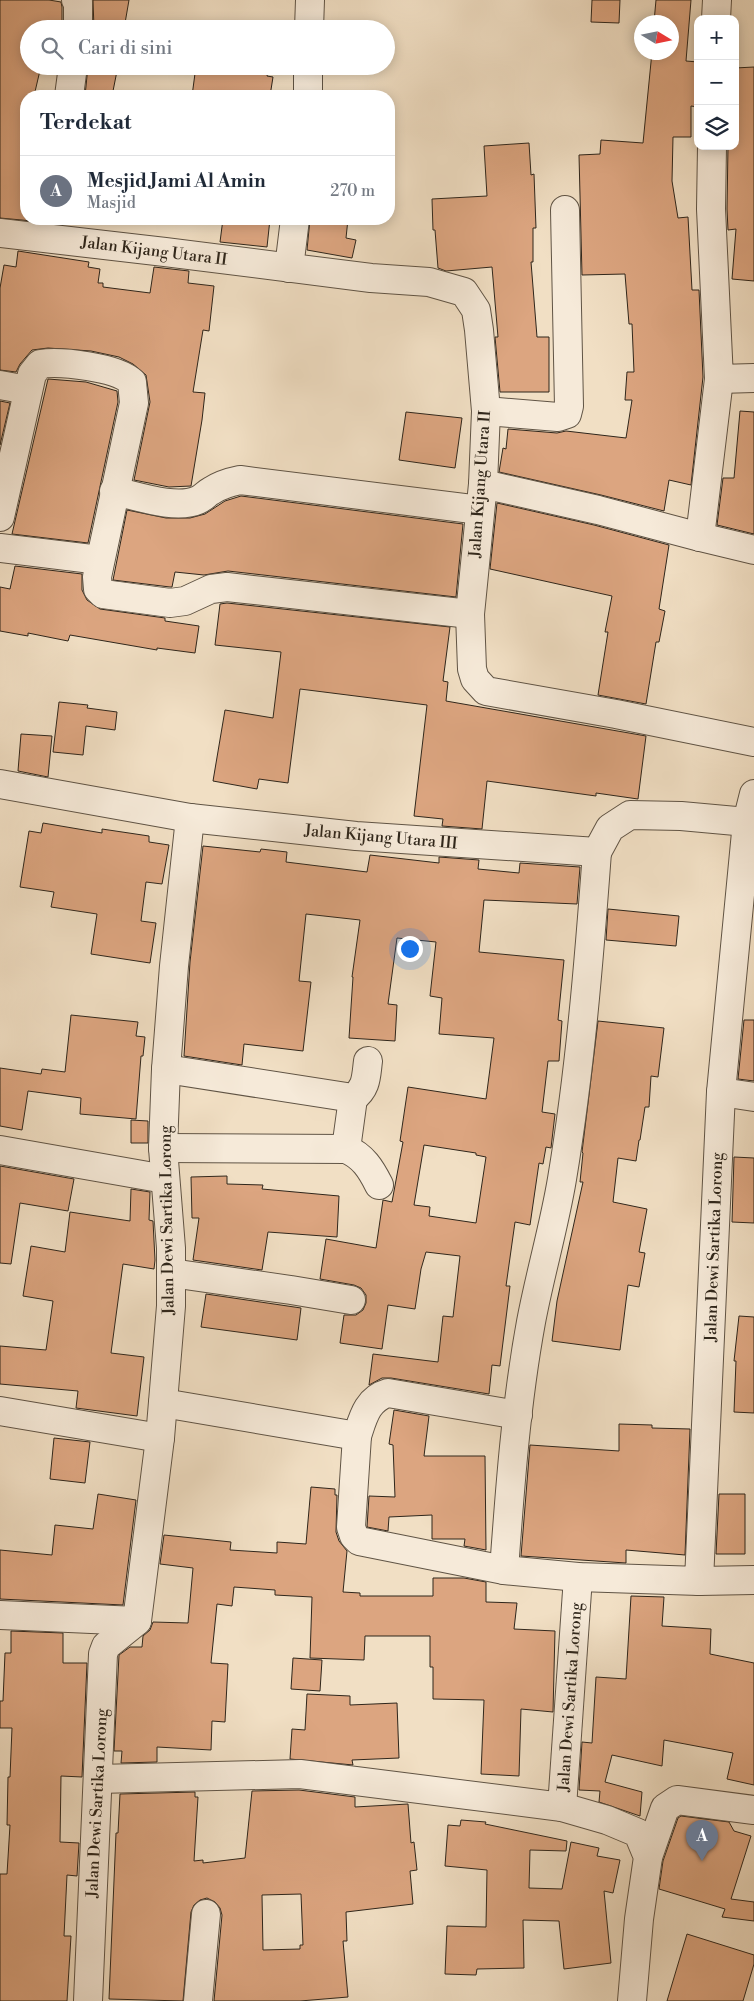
<!DOCTYPE html>
<html lang="id">
<head>
<meta charset="utf-8">
<style>
  :root { --surface:#fff; --page:#f2f2f3; --text:#1f2937; --muted:#747a83; --line:#e0e1e3; --accent:#8f2418 }
  body { margin:0; font-family:"Libre Bodoni",serif; background:var(--page); color:var(--text) }
  .controls { position:absolute; right:15px; top:15px; display:grid; overflow:hidden; border-radius:10px; box-shadow:0 2px 12px #0003 }
  .controls button { width:45px; height:45px; display:grid; place-items:center; padding:0; border:0; border-bottom:1px solid var(--line); background:var(--surface); color:var(--text); font:25px sans-serif }
  .compass { position:absolute; left:634px; top:15px; width:45px; height:45px; border-radius:50%; background:var(--surface); box-shadow:0 2px 12px #0003; rotate:100deg }
  .you { position:absolute; left:409px; top:948px; width:18px; height:18px; margin:-12px; border:4px solid #fff; border-radius:50%; background:#1a73e8; box-shadow:0 0 0 8px #1a73e833 }
  .badge { display:grid; place-items:center; width:32px; height:32px; border-radius:50%; background:var(--accent); color:#fff; font-size:16px; font-weight:700 }
  .pin { position:absolute; translate:-50% -41px; filter:drop-shadow(0 1px 2px #0008) }
  .pin::after { content:''; position:absolute; top:26px; width:18px; height:15px; background:inherit; clip-path:polygon(0 0,100% 0,50% 100%) }
  .list { margin:0; padding:0; list-style:none }
  h2 { display:flex; justify-content:space-between; align-items:center; height:65px; margin:0; padding:0 20px; font-size:21px }
  h2 small { font-size:16px; font-weight:400; color:var(--muted) }
  .list li { display:grid; grid-template-columns:32px 1fr auto; gap:15px; align-items:center; box-sizing:border-box; height:70px; padding:0 20px; border-top:1px solid var(--line) }
  .list b { display:block; font-size:19px; white-space:nowrap }
  .list p { margin:0; font-size:16px; white-space:nowrap; color:var(--muted) }
  .list em { font-size:16px; font-style:normal; color:var(--muted) }
  .icon { flex:none; width:28px; height:28px; fill:none; stroke:currentColor; stroke-width:2; stroke-linecap:round; stroke-linejoin:round }
  .map { position:relative; flex:none; width:754px; height:2001px; overflow:hidden }
  .search { position:absolute; background:var(--surface); box-shadow:0 2px 12px #0003; left:20px; top:20px; width:375px; height:55px; display:flex; align-items:center; gap:12px; box-sizing:border-box; padding:0 18px; border-radius:28px; color:var(--muted); font-size:19px }
  .panel { position:absolute; background:var(--surface); box-shadow:0 2px 12px #0003; left:20px; top:90px; width:375px; height:135px; border-radius:20px }
  .map>svg:first-child { display:block }
  .building { fill:#dca580; stroke:#2f261b; fill-rule:evenodd }
  .lines { fill:none; stroke-linecap:round; stroke-linejoin:round }
  .street-casing { stroke:#605445; stroke-width:30 }
  .street { stroke:#f6ead9; stroke-width:28 }
  .labels { text-anchor:middle; dominant-baseline:central; stroke-width:4.5; stroke-linejoin:round; paint-order:stroke }
  .street-label { font-size:16px; fill:#2f261b; stroke:#f6ead9 }
</style>
</head>
<body>
<div class="map">
<svg width="754" height="2001" viewBox="0 0 754 2001">
  <rect width="100%" height="100%" fill="#f1dfc4"/>
  <filter id="stains"><feTurbulence type="fractalNoise" baseFrequency=".004" numOctaves="4"/><feColorMatrix values="0 0 0 0 .2 0 0 0 0 .09 0 0 0 0 .02 0 0 0 .5 -.17"/></filter>
  <radialGradient id="worn" r=".72"><stop offset=".6" stop-color="#630" stop-opacity="0"/><stop offset="1" stop-color="#630" stop-opacity=".3"/></radialGradient>
  <g class="building">
    <polygon points="0,0 49,0 61,2 62,7 62,25 49,23 48,29 29,29 29,66 41,66 34,96 26,96 26,219 44,219 43,222 0,218"/>
    <polygon points="93,0 129,0 124,29 94,29"/>
    <polygon points="592,0 620,0 619,23 591,22"/>
    <polygon points="656,0 691,0 686,61 698,62 698,107 691,106 691,137 673,137 672,181 678,218 688,217 692,290 699,290 703,377 691,485 669,480 664,511 601,495 499,472 503,448 506,449 508,429 557,433 566,431 626,438 632,400 625,400 627,372 634,372 632,324 629,324 625,274 582,275 579,155 600,154 601,140 643,143 652,52 672,52 672,22 654,22"/>
    <polygon points="88,66 118,66 112,96 85,96"/>
    <polygon points="196,66 269,66 267,76 273,77 270,96 192,96"/>
    <polygon points="754,67 754,281 732,279 736,229 728,230 727,209 728,146 735,146 735,68"/>
    <polygon points="529,143 531,175 534,174 536,228 533,228 533,262 531,262 537,337 549,337 549,392 500,392 495,337 498,337 492,267 446,271 438,268 435,230 433,230 432,199 487,196 484,146"/>
    <polygon points="223,219 270,219 267,247 220,242"/>
    <polygon points="310,219 348,219 346,238 356,240 352,258 307,250"/>
    <polygon points="18,251 89,262 88,267 100,269 98,283 103,283 103,287 150,293 154,267 189,271 188,283 214,286 209,331 203,330 193,392 205,393 202,420 191,486 169,487 134,480 150,402 146,375 133,364 119,357 91,351 48,348 32,350 20,364 16,372 0,370 0,288 4,265 16,267"/>
    <polygon points="48,379 86,382 117,391 118,402 88,543 12,534"/>
    <polygon points="0,401 10,403 0,445"/>
    <polygon points="740,411 754,412 754,534 717,525 723,478 734,478"/>
    <polygon points="406,412 462,418 455,468 399,460"/>
    <polygon points="241,496 463,524 456,597 228,571 204,575 175,572 172,587 170,587 113,580 127,510 166,518 190,518 205,514 225,501"/>
    <polygon points="497,503 594,525 669,545 659,609 665,611 659,642 656,642 646,704 598,695 608,632 605,632 612,596 490,569"/>
    <polygon points="15,566 82,574 82,590 87,600 100,609 165,618 165,621 199,626 195,653 157,648 157,650 70,635 68,641 28,633 28,636 0,631 0,587 10,589"/>
    <polygon points="227,603 450,627 443,681 448,682 446,701 646,736 638,799 596,793 596,796 487,781 482,829 442,826 443,819 414,816 427,705 300,689 288,783 259,779 257,789 213,781 225,710 273,718 281,652 215,645 220,604"/>
    <polygon points="59,702 88,705 87,708 117,712 115,730 86,726 83,755 53,752"/>
    <polygon points="21,734 52,736 48,777 18,771"/>
    <polygon points="43,823 102,833 102,829 149,836 149,842 169,845 162,884 146,882 141,921 156,923 150,963 91,954 97,914 51,907 54,892 20,887 29,831 41,833"/>
    <path d="M203 846 260 852 261 849 287 852 286 862 367 872 370 855 439 863V857L479 860 478 869 519 873 520 863 580 867 577 904 484 900 479 952 564 960 558 1020 562 1021 559 1061H548L542 1112 555 1114 551 1148 546 1147 543 1164 539 1163 530 1225 515 1222 506 1286H510L500 1366 492 1365 489 1394 391 1378H382L369 1385 373 1354 438 1362 443 1316 453 1317 460 1256 426 1252 421 1269 415 1309 388 1305 382 1349 340 1343 344 1315H356L363 1310 366 1303V1295L361 1288 354 1285 320 1279 326 1239 376 1248 383 1200 392 1202 403 1142 400 1141 408 1087 486 1099 494 1038 439 1034 442 998 430 996 436 942 397 938 388 1004 397 1005 395 1041 349 1038 353 977H352L360 920 306 914 299 981 311 982 303 1051 244 1044 242 1065 184 1056 190 962ZM424 1145 476 1153V1155L486 1157 476 1223 429 1216 430 1207 414 1205Z"/>
    <polygon points="608,909 679,916 676,946 606,940"/>
    <polygon points="71,1015 138,1022 136,1036 145,1037 143,1056 141,1056 136,1119 80,1114 81,1098 28,1091 22,1130 0,1126 0,1068 41,1074 42,1069 65,1072"/>
    <polygon points="744,1020 754,1020 754,1081 738,1079"/>
    <polygon points="598,1021 664,1028 658,1077 651,1076 649,1107 645,1107 640,1140 639,1140 636,1161 618,1158 613,1202 647,1209 639,1252 645,1253 639,1287 628,1285 620,1350 552,1341 557,1301 583,1182 580,1182 583,1153 582,1152"/>
    <polygon points="131,1120 148,1121 148,1143 131,1143"/>
    <polygon points="734,1157 754,1158 754,1223 732,1222"/>
    <polygon points="0,1166 74,1179 68,1211 20,1203 11,1264 0,1263"/>
    <polygon points="227,1176 227,1184 263,1185 262,1189 339,1196 337,1237 268,1232 262,1270 193,1260 199,1218 192,1218 191,1177"/>
    <polygon points="131,1189 150,1192 149,1220 153,1221 155,1260 154,1269 123,1264 111,1353 144,1357 137,1416 76,1408 78,1391 0,1384 0,1346 46,1350 53,1301 23,1296 31,1246 65,1252 70,1212 130,1221"/>
    <polygon points="206,1294 301,1308 297,1340 201,1327"/>
    <polygon points="739,1316 754,1317 754,1413 734,1412 736,1361 734,1361"/>
    <polygon points="394,1410 429,1416 424,1456 485,1456 486,1550 464,1546 465,1539 432,1539 432,1515 389,1517 388,1531 367,1527 369,1496 395,1497 393,1445 389,1444"/>
    <polygon points="619,1424 652,1425 652,1428 690,1429 685,1555 626,1550 626,1563 521,1556 530,1445 619,1451"/>
    <polygon points="54,1438 90,1442 85,1483 50,1479"/>
    <polygon points="311,1487 335,1489 335,1495 337,1495 336,1532 339,1541 347,1551 343,1592 360,1593 360,1596 433,1596 433,1578 464,1578 486,1582 486,1602 517,1603 514,1629 555,1631 553,1712 521,1709 519,1776 481,1774 484,1700 433,1699 433,1667 430,1667 430,1636 365,1636 364,1660 310,1658 312,1597 275,1595 275,1590 234,1587 232,1606 217,1604 211,1663 228,1664 225,1722 212,1721 211,1750 157,1747 157,1762 121,1763 122,1751 114,1751 119,1655 130,1647 142,1647 143,1636 150,1630 153,1622 188,1623 193,1568 160,1564 164,1535 231,1542 230,1550 277,1553 277,1542 306,1544"/>
    <polygon points="98,1494 136,1500 123,1605 0,1599 0,1550 52,1555 55,1525 93,1529"/>
    <polygon points="719,1494 745,1494 745,1554 716,1554"/>
    <polygon points="631,1596 664,1597 662,1626 711,1629 710,1654 754,1663 754,1785 727,1779 733,1753 664,1740 662,1766 612,1755 605,1782 642,1792 640,1816 599,1802 600,1791 579,1790 582,1742 592,1743 596,1677 626,1679"/>
    <polygon points="11,1631 63,1633 63,1663 87,1663 82,1777 61,1776 60,1842 79,1843 77,1876 67,1875 64,1936 71,1936 67,2001 0,2001 0,1874 7,1874 10,1825 7,1825 8,1777 10,1777 12,1728 0,1728 0,1701 3,1701 5,1653 11,1653"/>
    <polygon points="293,1658 322,1660 320,1691 291,1689"/>
    <polygon points="307,1694 350,1696 350,1705 397,1703 399,1758 352,1760 353,1765 290,1759 292,1729 305,1730"/>
    <path d="M299 1790 355 1797V1807L408 1804 411 1843 414 1842 417 1870 410 1871 413 1904 346 1912 347 1941H343L348 1997 300 2001H214L222 1915 220 1908 215 1902 207 1898 200 1900 194 1905 191 1912 183 2001 109 1999 116 1833H118L120 1794 195 1792V1797H198L194 1861 203 1860V1863L245 1858 252 1791ZM301 1894 303 1945H300V1949L263 1950 262 1895Z"/>
    <polygon points="681,1816 729,1822 734,1831 751,1836 731,1899 754,1902 754,1921 722,1917 725,1909 659,1889 663,1861 678,1818"/>
    <polygon points="461,1820 486,1822 485,1824 567,1841 566,1851 530,1850 529,1888 562,1889 571,1842 599,1848 597,1856 620,1860 613,1893 604,1891 611,1963 564,1969 559,1921 523,1920 524,1968 477,1969 476,1975 445,1974 447,1926 486,1927 487,1870 445,1866 448,1825 460,1826"/>
    <polygon points="687,1934 754,1955 754,1964 743,2001 667,2001"/>
  </g>
  <g class="lines">
    <defs>
      <g id="street">
        <polyline points="76,0 78,2 78,29"/>
        <polyline points="716,19 717,0"/>
        <polyline points="309,29 310,0"/>
        <polyline points="69,96 73,66"/>
        <polyline points="308,96 308,66"/>
        <polyline points="712,146 711,209 719,379 754,378"/>
        <polyline points="0,233 165,252 371,278 429,282 464,292 476,310 479,330 486,411 483,484 470,614 472,669 475,679 486,691 616,714 754,742"/>
        <polyline points="289,268 295,219"/>
        <polyline points="0,385 28,390"/>
        <polyline points="486,411 558,417 567,414 569,406 565,210"/>
        <polyline points="483,484 598,510 700,537 754,550"/>
        <path d="M114 491C137 496 176 510 198 500 203 498 207 493 211 491 220 485 230 482 240 480L480 510"/>
        <path d="M0 517 32 374 40 364C61 361 117 367 132 382L134 403 97 577 98 589 103 594 170 603 185 601 211 589 227 587 470 614"/>
        <polyline points="700,537 719,379"/>
        <polyline points="0,548 100,560"/>
        <polyline points="0,784 190,818 356,836 597,852 610,828 630,815 681,816 747,822"/>
        <path d="M166 1069 353 1098C367 1088 366 1076 368 1061"/>
        <polyline points="721,1092 754,1097"/>
        <path d="M163 1148 346 1149C363 1156 371 1169 379 1185"/>
        <polyline points="346,1149 353,1098"/>
        <polyline points="0,1150 165,1179"/>
        <polyline points="171,1273 291,1290 351,1300"/>
        <path d="M163 1403 357 1436C363 1418 367 1399 388 1393L518 1415"/>
        <polyline points="0,1411 160,1438"/>
        <polyline points="357,1436 351,1527 354,1536 359,1541 504,1570 578,1577 699,1581 721,1092 747,822 754,794"/>
        <path d="M504 1570C510 1487 516 1404 531 1322 540 1274 554 1227 562 1179 580 1071 589 961 597 852"/>
        <polyline points="699,1581 754,1580"/>
        <polyline points="0,1615 137,1621"/>
        <polyline points="98,1779 300,1774 562,1807 607,1820 638,1833 648,1857 639,1919 632,2001"/>
        <polyline points="562,1807 578,1577"/>
        <polyline points="648,1857 665,1808 677,1800 754,1810"/>
        <polyline points="88,2001 103,1654 106,1646 137,1621 160,1438 171,1306 171,1248 163,1148 166,1069 174,966 190,818"/>
        <polyline points="198,2001 206,1914"/>
      </g>
    </defs>
    <use href="#street" class="street-casing"/>
    <use href="#street" class="street"/>
  </g>
  <g class="labels">
    <g class="street-label">
      <text transform="translate(154 251) rotate(7)">Jalan Kijang Utara II</text>
      <text transform="translate(480 484) rotate(-86)">Jalan Kijang Utara II</text>
      <text transform="translate(381 837) rotate(5)">Jalan Kijang Utara III</text>
      <text transform="translate(167 1220) rotate(-91)">Jalan Dewi Sartika Lorong</text>
      <text transform="translate(714 1247) rotate(-88)">Jalan Dewi Sartika Lorong</text>
      <text transform="translate(570 1697) rotate(-86)">Jalan Dewi Sartika Lorong</text>
      <text transform="translate(97 1803) rotate(-87)">Jalan Dewi Sartika Lorong</text>
    </g>
  </g>
  <rect width="100%" height="100%" filter="url(#stains)"/>
  <rect width="100%" height="100%" fill="url(#worn)"/>
</svg>
<div class="controls">
<button>+</button>
<button>−</button>
<button><svg class="icon" aria-label="layers" viewBox="0 0 24 24"><path d="M12 4l9 5-9 5-9-5zM3 14l9 5 9-5"/></svg></button>
</div>
<svg class="compass" viewBox="-18 -18 36 36"><path d="M0-13l5 13h-10z" fill="#e53935"/><path d="M0 13l5-13h-10z" fill="#747a83"/></svg>
<div class="you"></div>
<div class="pin badge" style="left:702px;top:1861px;background:#6b7280">A</div>
<div class="search"><svg class="icon" aria-label="search" viewBox="0 0 24 24"><circle cx="10" cy="10" r="6"/><path d="M15 15l6 6"/></svg>Cari di sini</div>
<section class="panel">
<h2>Terdekat<small></small></h2>
<ul class="list">
<li><span class="badge" style="background:#6b7280">A</span><div><b>Mesjid Jami Al Amin</b><p>Masjid</p></div><em>270 m</em></li>
</ul>
</section>
</div>
</body>
</html>
